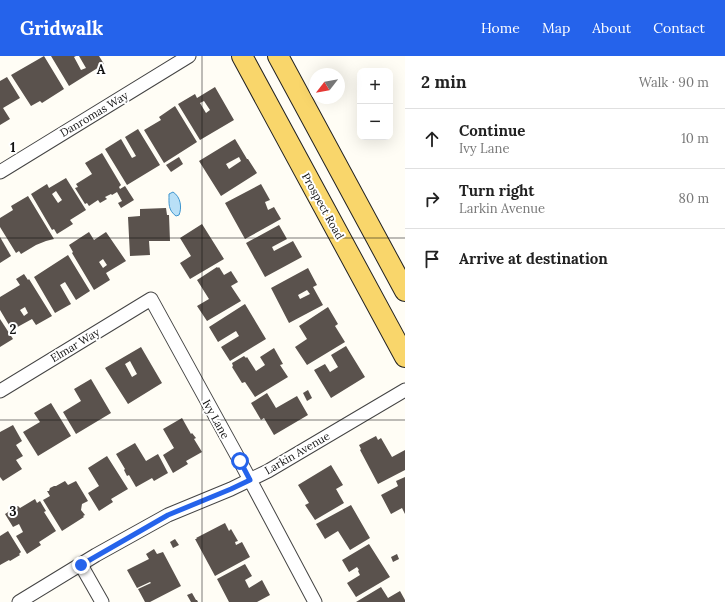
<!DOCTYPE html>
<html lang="en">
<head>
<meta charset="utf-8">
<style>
  :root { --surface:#fff; --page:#f6f6f6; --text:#222; --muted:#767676; --line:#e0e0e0; --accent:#2563eb }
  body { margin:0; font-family:Lora,serif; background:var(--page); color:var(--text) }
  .controls { position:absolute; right:12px; top:12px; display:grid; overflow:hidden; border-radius:8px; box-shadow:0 4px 16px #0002 }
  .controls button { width:36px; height:36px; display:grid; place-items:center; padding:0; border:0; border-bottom:1px solid var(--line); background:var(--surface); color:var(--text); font:20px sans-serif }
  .compass { position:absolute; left:309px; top:12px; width:36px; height:36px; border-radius:50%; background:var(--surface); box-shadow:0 4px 16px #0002; rotate:239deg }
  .stop { position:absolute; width:12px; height:12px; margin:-9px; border:3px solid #2563eb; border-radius:50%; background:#fff }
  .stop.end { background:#2563eb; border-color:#fff; box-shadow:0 1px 4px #0008 }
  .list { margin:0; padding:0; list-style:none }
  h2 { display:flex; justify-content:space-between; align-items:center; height:52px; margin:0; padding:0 16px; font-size:17px }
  h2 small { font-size:13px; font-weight:400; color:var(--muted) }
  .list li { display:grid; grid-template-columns:26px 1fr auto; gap:12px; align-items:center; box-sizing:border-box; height:60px; padding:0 16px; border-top:1px solid var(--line) }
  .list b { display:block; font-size:15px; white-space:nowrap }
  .list p { margin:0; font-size:13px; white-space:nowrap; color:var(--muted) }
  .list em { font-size:13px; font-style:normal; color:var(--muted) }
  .icon { flex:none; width:22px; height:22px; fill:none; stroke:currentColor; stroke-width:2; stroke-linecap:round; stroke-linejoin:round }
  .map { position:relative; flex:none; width:405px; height:546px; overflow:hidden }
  header { display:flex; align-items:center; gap:24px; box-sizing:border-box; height:56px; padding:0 20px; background:var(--accent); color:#fff }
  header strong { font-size:19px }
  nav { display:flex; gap:22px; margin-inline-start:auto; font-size:14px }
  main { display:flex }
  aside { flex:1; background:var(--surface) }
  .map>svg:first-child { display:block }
  .water { fill:#b9e0f7; stroke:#3f96cf }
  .building { fill:#5a524d; fill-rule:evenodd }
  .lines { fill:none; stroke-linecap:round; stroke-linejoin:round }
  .street-casing { stroke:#444; stroke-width:15 }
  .primary-casing { stroke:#222; stroke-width:22 }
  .street { stroke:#fff; stroke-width:13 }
  .primary { stroke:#f9d66b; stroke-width:20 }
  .route { stroke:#2563eb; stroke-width:5 }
  .grid { fill:none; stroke:#111; stroke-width:1; stroke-opacity:0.55 }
  .labels { text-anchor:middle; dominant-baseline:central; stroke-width:4; stroke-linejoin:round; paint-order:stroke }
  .street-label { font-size:11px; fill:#111; stroke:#fff }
  .grid-label { font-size:13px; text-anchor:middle; font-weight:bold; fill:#111; stroke:#fff; stroke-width:4; stroke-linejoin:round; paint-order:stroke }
</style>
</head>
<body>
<header>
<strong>Gridwalk</strong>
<nav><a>Home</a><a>Map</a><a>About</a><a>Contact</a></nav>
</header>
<main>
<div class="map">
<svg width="405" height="546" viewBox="0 0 405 546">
  <rect width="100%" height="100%" fill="#fffdf5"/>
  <path class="water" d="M173 136C181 141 182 152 179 159L176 160C168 154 169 148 169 138Z"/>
  <g class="building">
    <polygon points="44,0 64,33 42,47 40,45 31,50 11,19"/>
    <polygon points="51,0 76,0 74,1 81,14 86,12 79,0 99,0 104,8 69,30"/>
    <polygon points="7,21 20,42 3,52 10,63 0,69 0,25"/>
    <path d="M215 31 234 64 200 84 178 48 195 38 197 42ZM204 45 210 54 206 57 200 47Z"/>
    <polygon points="175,50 197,86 164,107 144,74 161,64 159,61"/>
    <polygon points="138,73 160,109 127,129 105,93 121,83 132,102 136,100 125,81"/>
    <path d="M235 83 247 103H248L257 117 221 140 199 105ZM239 101 241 105 229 113 226 108Z"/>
    <polygon points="102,97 121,129 119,131 120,133 125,130 134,144 121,152 118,147 122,145 117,136 112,139 111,138 105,141 107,143 100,147 98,144 89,150 87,147 85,148 75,132 78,131 76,128 92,118 85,107"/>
    <polygon points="179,101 183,108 171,116 166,109"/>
    <path d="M66 122 86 154 70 164 73 168 57 178 54 173 52 174 31 138 47 128 49 132ZM56 135 62 144 58 147 52 138Z"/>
    <polygon points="261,128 270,144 265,146 268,154 274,151 281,163 245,183 225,147"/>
    <polygon points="28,140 54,183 46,185 36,189 21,198 19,195 16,197 0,171 0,162 13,154 11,150"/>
    <polygon points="166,152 167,159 169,159 170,185 149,185 150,199 130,200 128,161 140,160 140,153"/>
    <polygon points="202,168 224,203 190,223 180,207 191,200 180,182"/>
    <polygon points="279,169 287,183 272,191 274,195 293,185 302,201 265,221 246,187"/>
    <path d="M89 176 94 184 106 176 126 205 106 217 110 224 94 234 72 197 73 196 69 189ZM103 203 107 209 103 212 99 206Z"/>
    <polygon points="0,181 11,200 0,207"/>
    <polygon points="68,199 90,235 76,244 65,226 60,229 71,248 55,257 34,221"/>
    <polygon points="217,211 218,212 219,211 224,219 231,215 238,226 231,230 241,245 207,265 197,250 209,243 197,224"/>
    <path d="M308 212 317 229 313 231 323 249 289 267 271 232ZM307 234 310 238 300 243 298 239Z"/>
    <path d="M24 218 28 224 29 223 52 260 36 269 32 263 12 274 0 254V241L20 229 16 223ZM25 251 28 257 24 260 20 254Z"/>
    <polygon points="245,248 266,283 230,305 221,291 239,280 236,275 218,286 209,271"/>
    <polygon points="328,251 338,268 335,270 345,286 307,309 295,291 307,283 299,270"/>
    <polygon points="0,263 13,283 0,291"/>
    <polygon points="346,290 365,321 331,342 314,314 325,308 330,316 338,311 331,299"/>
    <path d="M141 291 162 327 128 348 105 312ZM130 305 137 318 132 321 125 308Z"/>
    <polygon points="274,292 283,308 280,309 288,321 255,341 245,326 242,327 232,311 233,310 232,307 244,300 246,302 247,301 256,315 265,309 260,301"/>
    <polygon points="91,323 111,357 76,378 63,356 81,345 74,333"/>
    <polygon points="308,334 312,342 307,345 303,337"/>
    <polygon points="267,337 276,352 297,340 308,359 274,379 264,362 261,364 251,347"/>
    <polygon points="51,347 71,380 38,400 23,376 40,366 34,357"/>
    <polygon points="182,362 191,378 192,377 196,382 194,383 202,396 186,405 188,408 173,417 163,399 174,392 163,373"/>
    <polygon points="13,369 22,385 16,389 23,400 16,404 22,413 3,425 0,421 0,376"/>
    <polygon points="376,380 378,384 381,382 392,401 405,394 405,414 378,428 360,394 361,393 359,389"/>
    <polygon points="135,387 146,405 158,398 168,417 154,425 152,422 136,431 129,419 127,420 124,414 125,413 116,398"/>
    <polygon points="107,400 128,433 111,443 113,446 99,455 88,437 99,430 88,412"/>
    <polygon points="331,409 343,429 336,433 344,447 315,464 305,449 309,447 298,429"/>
    <polygon points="405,421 405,458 402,452 391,458 381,439 398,430 396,425"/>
    <polygon points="65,425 68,429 76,425 88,445 82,448 81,454 85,459 83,460 84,461 62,475 43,444 50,440 47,435 49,435 50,432 54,430 56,430"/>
    <polygon points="35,443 37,447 40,445 46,455 44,456 56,475 39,486 41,489 27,498 16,480 23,476 19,468 13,471 5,458 18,450 20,452"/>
    <polygon points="351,449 370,482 350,494 338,475 325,483 316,468"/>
    <polygon points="225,467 229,475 231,473 238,485 235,486 236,489 242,486 250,501 215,520 195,483 197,483 196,482"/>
    <polygon points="8,475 21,496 19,498 20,499 10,505 9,504 0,509 0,480"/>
    <polygon points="175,483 179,489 173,492 170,486"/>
    <polygon points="369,488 390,521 356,541 347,527 360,519 358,515 359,514 357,511 349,516 342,504"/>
    <polygon points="154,493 157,498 163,496 181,530 150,546 145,546 138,533 151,527 150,526 137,532 127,514 149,503 146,498"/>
    <polygon points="397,498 399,503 393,506 391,501"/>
    <polygon points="245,508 252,520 245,524 249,532 262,524 270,539 257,546 229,546 217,523"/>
    <polygon points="381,531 388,542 400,535 405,544 405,546 356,546"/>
    <polygon points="192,537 196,544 197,544 198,546 191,546 187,539"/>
  </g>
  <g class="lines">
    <defs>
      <g id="street">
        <polyline points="0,116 189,0"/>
        <polyline points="0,335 151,243 241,407 315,546"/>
        <polyline points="81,509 102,546"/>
        <polyline points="19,546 96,499 168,459 231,433 268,415 405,334"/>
      </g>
      <g id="primary">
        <polyline points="242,0 405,301"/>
        <polyline points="278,0 405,235"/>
      </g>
    </defs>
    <use href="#street" class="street-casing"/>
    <use href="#primary" class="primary-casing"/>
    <use href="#street" class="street"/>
    <use href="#primary" class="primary"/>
  </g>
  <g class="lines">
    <polyline class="route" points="81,509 168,459 231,433 250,424 240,405"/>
  </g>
  <path class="grid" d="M202 0V546M0 182H405M0 364H405"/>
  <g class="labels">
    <g class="street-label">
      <text transform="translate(94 58) rotate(-31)">Danromas Way</text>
      <text transform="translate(323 150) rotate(61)">Prospect Road</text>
      <text transform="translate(75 289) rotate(-31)">Elmar Way</text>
      <text transform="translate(216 363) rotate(61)">Ivy Lane</text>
      <text transform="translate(297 397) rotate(-30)">Larkin Avenue</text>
    </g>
  </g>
  <g class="grid-label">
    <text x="101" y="18">A</text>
    <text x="13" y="96">1</text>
    <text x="13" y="278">2</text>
    <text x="13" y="460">3</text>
  </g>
</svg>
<div class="controls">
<button>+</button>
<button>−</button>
</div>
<svg class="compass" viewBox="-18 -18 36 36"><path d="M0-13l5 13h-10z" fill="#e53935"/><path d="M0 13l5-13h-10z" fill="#767676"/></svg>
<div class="stop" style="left:240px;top:405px"></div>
<div class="stop end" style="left:81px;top:509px"></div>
</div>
<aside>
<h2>2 min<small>Walk · 90 m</small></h2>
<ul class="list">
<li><svg class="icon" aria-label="ahead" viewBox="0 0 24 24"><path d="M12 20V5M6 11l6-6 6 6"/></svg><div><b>Continue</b><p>Ivy Lane</p></div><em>10 m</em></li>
<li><svg class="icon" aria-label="right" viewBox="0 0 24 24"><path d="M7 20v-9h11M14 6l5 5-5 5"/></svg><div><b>Turn right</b><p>Larkin Avenue</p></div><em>80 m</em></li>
<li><svg class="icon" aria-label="arrive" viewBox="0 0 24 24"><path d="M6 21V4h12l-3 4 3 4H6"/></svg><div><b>Arrive at destination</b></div></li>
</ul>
</aside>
</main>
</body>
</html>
